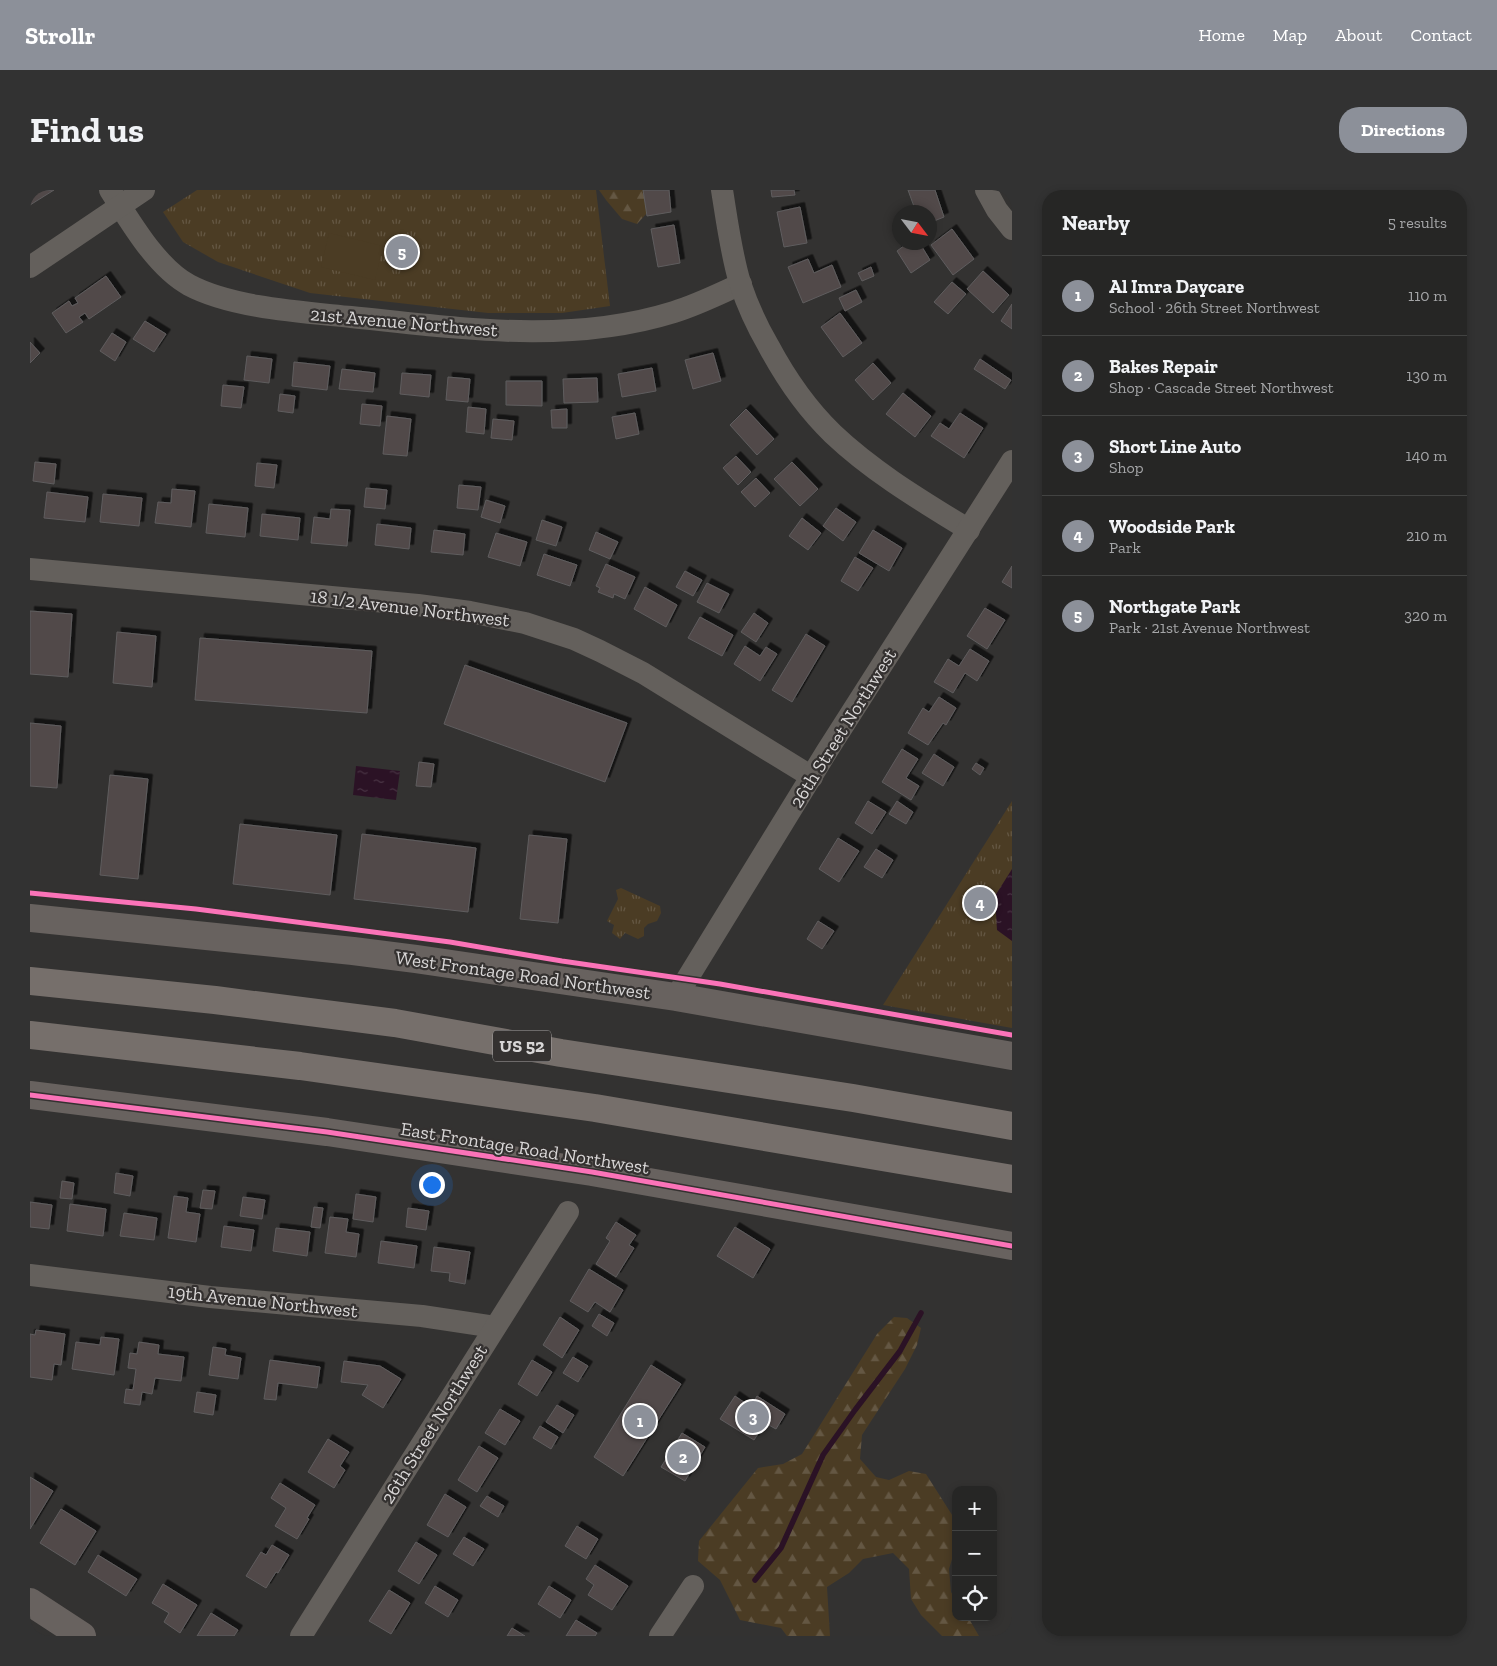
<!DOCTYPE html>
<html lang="en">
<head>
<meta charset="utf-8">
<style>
  :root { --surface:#262625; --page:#323232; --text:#f1f3f6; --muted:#a4a5a7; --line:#424342; --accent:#8c9099 }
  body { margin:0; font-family:"Zilla Slab",serif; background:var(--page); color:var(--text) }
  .controls { position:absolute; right:15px; bottom:15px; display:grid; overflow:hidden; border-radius:10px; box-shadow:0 2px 8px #0003 }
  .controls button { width:45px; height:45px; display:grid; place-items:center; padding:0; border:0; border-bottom:1px solid var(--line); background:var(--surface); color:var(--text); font:25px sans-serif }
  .compass { position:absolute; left:862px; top:15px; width:45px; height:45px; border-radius:50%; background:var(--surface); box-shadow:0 2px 8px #0003; rotate:122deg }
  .you { position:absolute; left:401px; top:994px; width:18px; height:18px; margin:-12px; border:4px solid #fff; border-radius:50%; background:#1a73e8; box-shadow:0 0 0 8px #1a73e833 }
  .badge { display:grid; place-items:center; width:32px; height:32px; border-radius:50%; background:var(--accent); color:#fff; font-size:16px; font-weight:700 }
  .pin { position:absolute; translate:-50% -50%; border:2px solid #fff; box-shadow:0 1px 5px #0006 }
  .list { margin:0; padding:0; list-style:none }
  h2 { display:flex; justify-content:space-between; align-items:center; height:65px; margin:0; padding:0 20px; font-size:21px }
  h2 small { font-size:16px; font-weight:400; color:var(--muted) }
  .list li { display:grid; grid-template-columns:32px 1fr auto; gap:15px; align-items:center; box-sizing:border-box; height:80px; padding:0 20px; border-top:1px solid var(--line) }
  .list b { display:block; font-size:19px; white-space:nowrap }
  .list p { margin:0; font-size:16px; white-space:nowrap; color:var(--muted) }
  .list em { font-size:16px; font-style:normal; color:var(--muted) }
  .icon { flex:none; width:28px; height:28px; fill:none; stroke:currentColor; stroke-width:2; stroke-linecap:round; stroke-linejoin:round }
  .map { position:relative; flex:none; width:982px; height:1446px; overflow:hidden; border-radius:20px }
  header { display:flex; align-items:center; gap:30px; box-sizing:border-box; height:70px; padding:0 25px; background:var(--accent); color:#fff }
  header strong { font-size:24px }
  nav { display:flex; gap:28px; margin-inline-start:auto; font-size:18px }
  .intro { display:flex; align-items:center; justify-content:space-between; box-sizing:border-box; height:120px; padding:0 30px }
  h1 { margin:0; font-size:35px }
  .button { padding:12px 22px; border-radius:20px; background:var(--accent); color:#fff; font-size:18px; font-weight:700 }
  main { display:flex; gap:30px; padding:0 30px }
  aside { flex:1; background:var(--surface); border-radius:20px; box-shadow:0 2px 8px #0003 }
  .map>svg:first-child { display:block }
  .grass { fill:url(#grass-tufts) }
  .forest { fill:url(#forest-firs) }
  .pitch { fill:#4b3c24 }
  .water { fill:url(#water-ripples) }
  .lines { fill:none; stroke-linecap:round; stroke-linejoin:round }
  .stream { stroke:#2b1225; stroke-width:5.5 }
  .building { fill:#51494a; stroke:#5f5d5e; filter:url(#shadow) }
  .street { stroke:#64605c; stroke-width:22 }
  .secondary { stroke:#68625f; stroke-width:28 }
  .highway { stroke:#766f6b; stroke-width:28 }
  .cycleway-casing { stroke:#343130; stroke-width:8 }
  .cycleway { stroke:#fb73b8; stroke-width:5 }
  .labels { text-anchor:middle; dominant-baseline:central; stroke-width:4.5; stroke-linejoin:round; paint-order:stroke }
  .shield { fill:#343130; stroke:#a7a4a4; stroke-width:1 }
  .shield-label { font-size:18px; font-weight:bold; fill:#d8d6d6 }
  .street-label { font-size:19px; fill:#d8d6d6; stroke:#343130 }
</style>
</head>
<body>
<header>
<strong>Strollr</strong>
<nav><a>Home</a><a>Map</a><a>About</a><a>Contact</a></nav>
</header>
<div class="intro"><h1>Find us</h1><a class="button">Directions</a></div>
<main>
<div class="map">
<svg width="982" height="1446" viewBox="0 0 982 1446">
  <defs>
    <pattern id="grass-tufts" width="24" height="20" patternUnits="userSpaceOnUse" patternTransform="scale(1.25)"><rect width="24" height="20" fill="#4b3c24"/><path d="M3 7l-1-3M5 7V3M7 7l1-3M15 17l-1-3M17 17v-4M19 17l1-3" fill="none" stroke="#645743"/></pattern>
    <pattern id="forest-firs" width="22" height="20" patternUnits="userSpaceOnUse" patternTransform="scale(1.25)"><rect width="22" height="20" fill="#4b3c24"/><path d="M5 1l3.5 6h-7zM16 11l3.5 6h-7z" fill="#645743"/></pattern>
    <pattern id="water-ripples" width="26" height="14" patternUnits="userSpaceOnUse" patternTransform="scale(1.25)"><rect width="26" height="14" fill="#2b1225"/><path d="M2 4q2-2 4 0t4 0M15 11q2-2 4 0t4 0" fill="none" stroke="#493444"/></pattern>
    <filter id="shadow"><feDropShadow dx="4.5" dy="-4.5" stdDeviation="0" flood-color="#0009"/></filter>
  </defs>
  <rect width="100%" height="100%" fill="#333231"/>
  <g class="grass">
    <polygon points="167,0 566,0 580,116 532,123 458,123 280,103 188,72 153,52 133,22"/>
    <polygon points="982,611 982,838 853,815"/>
    <polygon points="591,698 630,716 631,723 627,731 618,734 614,738 614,746 608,749 595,743 590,749 582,743 584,735 577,731 588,709 586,700"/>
  </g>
  <g class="forest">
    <polygon points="569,0 628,0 617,23 607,34 592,29 576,10"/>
    <polygon points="864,1127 877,1128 891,1138 887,1155 875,1179 832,1245 830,1269 846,1287 859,1290 879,1281 896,1284 924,1328 926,1334 926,1356 919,1379 921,1402 926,1410 926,1427 938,1427 949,1446 912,1446 891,1425 881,1409 879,1379 863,1363 833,1369 819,1383 797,1397 800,1446 757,1446 751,1438 710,1430 690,1390 668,1371 669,1351 728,1278 753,1274 772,1264 847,1144"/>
  </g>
  <polygon class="pitch" points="299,43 353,56 345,90 291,77"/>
  <g class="water">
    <polygon points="326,576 370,581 366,610 323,605"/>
    <polygon points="982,679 982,751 967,740 965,706"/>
  </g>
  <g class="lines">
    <polyline class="stream" points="725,1390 751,1358 793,1265 825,1220 870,1161 891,1123"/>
  </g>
  <g class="building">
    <polygon points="0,0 24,0 0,15"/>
    <polygon points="613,0 639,0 641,22 617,26"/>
    <polygon points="741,0 764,0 765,5 742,7"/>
    <polygon points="878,0 905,0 914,27 899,33 899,22 886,22"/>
    <polygon points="770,17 777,53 754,57 747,22"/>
    <polygon points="644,35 650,73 628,77 621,39"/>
    <polygon points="922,39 944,69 923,85 901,55"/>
    <polygon points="879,52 889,52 900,70 881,83 867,61"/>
    <polygon points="778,69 784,83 802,75 811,97 773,113 758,77"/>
    <polygon points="841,77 844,86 832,91 828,83"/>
    <polygon points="953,81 979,105 963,123 937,99"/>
    <polygon points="76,86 91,107 59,129 55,123 49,127 53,132 36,143 22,123 39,111 42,116 48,113 45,108"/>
    <polygon points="922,92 936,104 918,124 904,112"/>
    <polygon points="826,100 832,112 815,121 809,108"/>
    <polygon points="982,114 982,139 971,131"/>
    <polygon points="810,123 832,153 813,167 791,137"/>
    <polygon points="115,131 136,144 124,162 103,149"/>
    <polygon points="82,143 96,152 85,171 70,161"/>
    <polygon points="0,152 10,163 0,173"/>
    <polygon points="683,163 691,191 663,199 655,170"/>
    <polygon points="217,166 242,169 239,193 214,190"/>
    <polygon points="950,169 981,190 975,199 944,179"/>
    <polygon points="264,172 300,176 297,200 262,196"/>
    <polygon points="843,173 861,193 843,210 825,190"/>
    <polygon points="622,178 626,201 592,207 588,184"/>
    <polygon points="312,179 345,183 343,202 309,199"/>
    <polygon points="372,183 401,185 399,207 370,204"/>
    <polygon points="418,187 440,189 438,212 416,210"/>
    <polygon points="567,188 568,212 534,213 533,189"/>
    <polygon points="476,191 512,191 512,216 476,215"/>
    <polygon points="193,195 214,197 211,218 191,216"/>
    <polygon points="873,203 901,226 885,247 856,224"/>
    <polygon points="250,204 265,206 263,223 248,221"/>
    <polygon points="332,214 352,216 350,236 330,234"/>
    <polygon points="438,217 456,219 454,244 436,242"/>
    <polygon points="537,219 537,238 522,238 521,220"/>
    <polygon points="716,219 744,249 727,265 700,235"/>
    <polygon points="605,223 609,244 586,249 582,227"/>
    <polygon points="930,223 953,238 934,268 901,246 910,233 919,239"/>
    <polygon points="357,226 381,229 377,266 353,264"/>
    <polygon points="463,229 484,231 482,250 461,248"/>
    <polygon points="706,266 721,282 708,295 693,278"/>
    <polygon points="5,272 26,274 24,294 3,291"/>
    <polygon points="762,272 788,299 770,316 744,289"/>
    <polygon points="227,273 247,275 244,298 225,296"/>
    <polygon points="726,288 740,303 725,317 711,302"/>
    <polygon points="429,295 451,297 448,320 427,318"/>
    <polygon points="336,298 357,300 355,319 334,317"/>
    <polygon points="142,299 165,301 161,337 125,333 128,312 141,313"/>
    <polygon points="17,302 58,307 55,332 14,328"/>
    <polygon points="73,304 112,308 109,336 70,332"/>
    <polygon points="456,310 475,316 470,333 451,327"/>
    <polygon points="179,314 218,318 215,347 176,343"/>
    <polygon points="806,318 826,332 813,351 793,336"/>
    <polygon points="301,319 320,320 317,356 281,353 284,327 300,329"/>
    <polygon points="232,324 270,328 268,350 230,346"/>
    <polygon points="772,328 791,343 778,360 759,346"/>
    <polygon points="512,330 532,337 526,356 506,350"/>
    <polygon points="347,334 381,338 379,359 345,355"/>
    <polygon points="404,340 435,344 433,365 401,362"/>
    <polygon points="843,340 872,358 859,381 829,363"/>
    <polygon points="566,342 588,352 580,369 559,360"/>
    <polygon points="466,343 497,352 490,376 458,367"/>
    <polygon points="514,364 547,375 540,396 507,385"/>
    <polygon points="825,367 843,378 828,401 811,391"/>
    <polygon points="576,374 605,387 595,409 584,404 583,408 568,402 570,398 566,396"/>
    <polygon points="982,376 982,398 972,392"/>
    <polygon points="655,381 672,390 663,406 646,397"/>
    <polygon points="677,393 699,404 689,423 667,412"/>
    <polygon points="615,397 647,415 636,437 604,419"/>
    <polygon points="955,418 975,430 957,459 937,446"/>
    <polygon points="0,421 42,424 38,487 0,484"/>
    <polygon points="724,423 738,433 726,452 711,442"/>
    <polygon points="670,427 703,445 692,466 658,448"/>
    <polygon points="87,442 126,446 122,497 83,493"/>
    <polygon points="776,444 795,456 762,512 742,500"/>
    <polygon points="170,448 342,461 337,523 165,510"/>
    <polygon points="715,456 730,466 736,457 747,464 730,491 704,474"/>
    <polygon points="940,459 959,471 947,491 935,483 923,503 904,492 918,469 929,476"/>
    <polygon points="435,475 597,533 575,592 414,534"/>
    <polygon points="909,507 926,518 916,535 913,533 898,555 878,543 893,518 899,522"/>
    <polygon points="0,533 31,536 27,598 0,596"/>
    <polygon points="872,559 888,569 876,588 889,596 881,610 852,592"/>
    <polygon points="904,564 924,577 913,596 892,583"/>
    <polygon points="389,572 404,574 401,597 386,596"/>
    <polygon points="946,573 954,578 950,585 942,579"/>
    <polygon points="80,585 118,589 108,689 70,685"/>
    <polygon points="838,611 856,622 842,644 825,633"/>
    <polygon points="867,611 883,622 876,634 859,624"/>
    <polygon points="210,634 307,645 300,705 203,694"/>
    <polygon points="332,644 446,658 438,722 324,709"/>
    <polygon points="499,645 537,649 528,733 490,729"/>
    <polygon points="808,648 829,661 809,692 789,679"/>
    <polygon points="846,659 863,670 852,688 834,677"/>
    <polygon points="788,731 804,741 792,759 777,749"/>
    <polygon points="86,983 103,986 100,1006 84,1003"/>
    <polygon points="32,991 44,993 42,1009 30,1008"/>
    <polygon points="173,1000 185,1001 182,1019 170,1018"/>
    <polygon points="326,1004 346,1007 343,1032 323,1029"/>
    <polygon points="144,1006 158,1008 156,1022 170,1024 166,1052 138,1048"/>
    <polygon points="213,1007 235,1010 232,1029 210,1026"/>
    <polygon points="0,1012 22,1015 19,1039 0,1037"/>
    <polygon points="40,1014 76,1019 73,1046 37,1041"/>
    <polygon points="284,1017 293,1018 290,1038 281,1037"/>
    <polygon points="378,1018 399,1021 396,1040 376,1037"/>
    <polygon points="94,1023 127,1028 124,1050 90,1046"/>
    <polygon points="300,1027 318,1029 316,1042 329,1044 326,1067 295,1063"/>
    <polygon points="586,1032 606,1045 599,1055 604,1058 586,1087 566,1074 580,1051 576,1048"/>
    <polygon points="194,1036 224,1040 221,1061 191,1057"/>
    <polygon points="705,1037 740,1059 723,1088 687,1066"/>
    <polygon points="246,1038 280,1042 277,1066 243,1061"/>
    <polygon points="351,1051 387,1056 384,1078 348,1073"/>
    <polygon points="404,1057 440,1062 435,1094 419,1091 420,1083 401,1081"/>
    <polygon points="559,1079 593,1100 580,1122 565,1112 558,1122 540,1111"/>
    <polygon points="569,1124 584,1133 577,1146 562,1136"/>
    <polygon points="530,1127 549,1140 532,1168 513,1155"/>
    <polygon points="6,1140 35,1144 31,1175 24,1174 22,1190 0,1187 0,1144 5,1145"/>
    <polygon points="71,1147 89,1149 84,1185 42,1179 46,1152 70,1155"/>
    <polygon points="109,1152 129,1155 128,1164 154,1167 151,1191 125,1188 122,1204 112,1202 110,1215 94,1213 96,1199 103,1200 106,1179 98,1178 100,1163 107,1164"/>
    <polygon points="183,1157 196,1159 195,1165 211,1168 208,1189 179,1185"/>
    <polygon points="543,1167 558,1176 548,1192 533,1183"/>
    <polygon points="240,1170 290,1177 287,1198 248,1193 246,1210 234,1209"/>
    <polygon points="502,1170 522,1182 507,1206 488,1194"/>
    <polygon points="314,1171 350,1176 371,1189 353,1218 332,1205 338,1195 311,1192"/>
    <polygon points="621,1175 651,1194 593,1286 564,1267"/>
    <polygon points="167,1202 186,1205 183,1225 164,1222"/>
    <polygon points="705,1206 721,1217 727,1206 755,1224 746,1239 735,1233 724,1250 690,1229"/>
    <polygon points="527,1215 544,1225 533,1243 516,1232"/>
    <polygon points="470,1219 490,1231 475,1255 455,1243"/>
    <polygon points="510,1236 528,1247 521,1259 503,1248"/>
    <polygon points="652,1243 675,1257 655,1291 631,1277"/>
    <polygon points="298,1249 319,1262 310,1276 315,1280 304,1298 278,1282"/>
    <polygon points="449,1256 468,1268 447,1302 428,1290"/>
    <polygon points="0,1287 23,1301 0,1339"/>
    <polygon points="250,1293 285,1315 277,1328 279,1329 267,1349 245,1336 256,1318 241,1308"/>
    <polygon points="415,1304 436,1317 418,1347 397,1335"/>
    <polygon points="457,1306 474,1316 468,1327 450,1316"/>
    <polygon points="31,1319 66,1341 45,1375 10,1353"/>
    <polygon points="547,1336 568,1349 556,1369 535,1356"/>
    <polygon points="434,1347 454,1359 443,1376 423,1364"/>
    <polygon points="386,1352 407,1365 389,1394 368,1381"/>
    <polygon points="242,1355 259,1365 248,1383 246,1382 236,1398 216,1386 231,1362 236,1365"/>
    <polygon points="68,1365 107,1389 96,1406 58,1382"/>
    <polygon points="565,1375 598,1396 582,1420 558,1405 564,1395 556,1389"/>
    <polygon points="133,1394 167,1415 150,1443 134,1432 139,1423 122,1413"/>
    <polygon points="405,1396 428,1410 418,1427 395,1413"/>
    <polygon points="519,1396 541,1410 530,1428 508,1414"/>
    <polygon points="359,1400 380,1413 361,1444 339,1431"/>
    <polygon points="181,1423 208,1440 204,1446 167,1446"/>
    <polygon points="546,1430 567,1443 565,1446 536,1446"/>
    <polygon points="482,1438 495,1446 477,1446"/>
  </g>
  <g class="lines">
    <g class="street">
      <path d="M80 0C100 31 126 77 159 95 202 118 273 122 321 127 430 138 538 155 644 122 667 115 689 104 711 94"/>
      <path d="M692 0C697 31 701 63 710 93 717 114 727 136 738 155 755 187 776 218 803 244 843 282 892 311 939 340"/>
      <polyline points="956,0 967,20 982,39"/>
      <polyline points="0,77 114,0"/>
      <polyline points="0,379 388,415 440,422 495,433 544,449 570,461 613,483 782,587"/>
      <polyline points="646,807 797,561 982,271"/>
      <polyline points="0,1085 180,1107 392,1126 465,1137"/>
      <polyline points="271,1446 538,1022"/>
      <polyline points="630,1446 663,1396"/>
    </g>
    <g class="secondary">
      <polyline points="0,728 323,761 386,769 646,807 982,866"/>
      <polyline points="0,905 297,942 562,982 982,1056"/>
      <polyline points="0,1412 52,1446"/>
    </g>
    <g class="highway">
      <polyline points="0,791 185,810 365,833 531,863 823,908 982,936"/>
      <polyline points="0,845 270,876 565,918 982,989"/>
    </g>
    <defs>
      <g id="cycleway">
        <polyline points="0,703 166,719 420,752 532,771 690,794 982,845"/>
        <polyline points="0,905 297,942 562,982 982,1056"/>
      </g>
    </defs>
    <use href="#cycleway" class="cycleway-casing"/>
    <use href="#cycleway" class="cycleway"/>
  </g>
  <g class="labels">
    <rect class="shield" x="463" y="840.5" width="58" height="31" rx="4"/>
    <g class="shield-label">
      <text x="492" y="856">US 52</text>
    </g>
    <g class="street-label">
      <text transform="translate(374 132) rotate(5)">21st Avenue Northwest</text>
      <text transform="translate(380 418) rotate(7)">18 1/2 Avenue Northwest</text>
      <text transform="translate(813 538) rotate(-58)">26th Street Northwest</text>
      <text transform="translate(493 785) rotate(8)">West Frontage Road Northwest</text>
      <text transform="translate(495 958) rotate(9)">East Frontage Road Northwest</text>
      <text transform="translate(233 1111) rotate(6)">19th Avenue Northwest</text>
      <text transform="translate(404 1234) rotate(-58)">26th Street Northwest</text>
    </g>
  </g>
</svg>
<div class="controls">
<button>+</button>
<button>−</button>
<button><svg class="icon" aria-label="locate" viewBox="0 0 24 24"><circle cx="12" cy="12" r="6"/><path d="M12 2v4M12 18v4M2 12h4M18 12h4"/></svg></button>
</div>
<svg class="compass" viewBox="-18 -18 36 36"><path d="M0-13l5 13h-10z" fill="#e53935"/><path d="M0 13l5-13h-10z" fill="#a4a5a7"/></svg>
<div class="you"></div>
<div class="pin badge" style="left:610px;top:1231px">1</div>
<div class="pin badge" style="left:653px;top:1267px">2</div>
<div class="pin badge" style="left:723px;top:1227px">3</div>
<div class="pin badge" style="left:950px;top:713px">4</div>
<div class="pin badge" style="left:372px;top:62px">5</div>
</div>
<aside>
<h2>Nearby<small>5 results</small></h2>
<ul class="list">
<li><span class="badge">1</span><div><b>Al Imra Daycare</b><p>School · 26th Street Northwest</p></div><em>110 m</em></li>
<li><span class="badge">2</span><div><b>Bakes Repair</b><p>Shop · Cascade Street Northwest</p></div><em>130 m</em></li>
<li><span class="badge">3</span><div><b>Short Line Auto</b><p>Shop</p></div><em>140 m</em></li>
<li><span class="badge">4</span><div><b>Woodside Park</b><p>Park</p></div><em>210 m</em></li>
<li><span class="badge">5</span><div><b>Northgate Park</b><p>Park · 21st Avenue Northwest</p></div><em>320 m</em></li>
</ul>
</aside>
</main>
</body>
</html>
